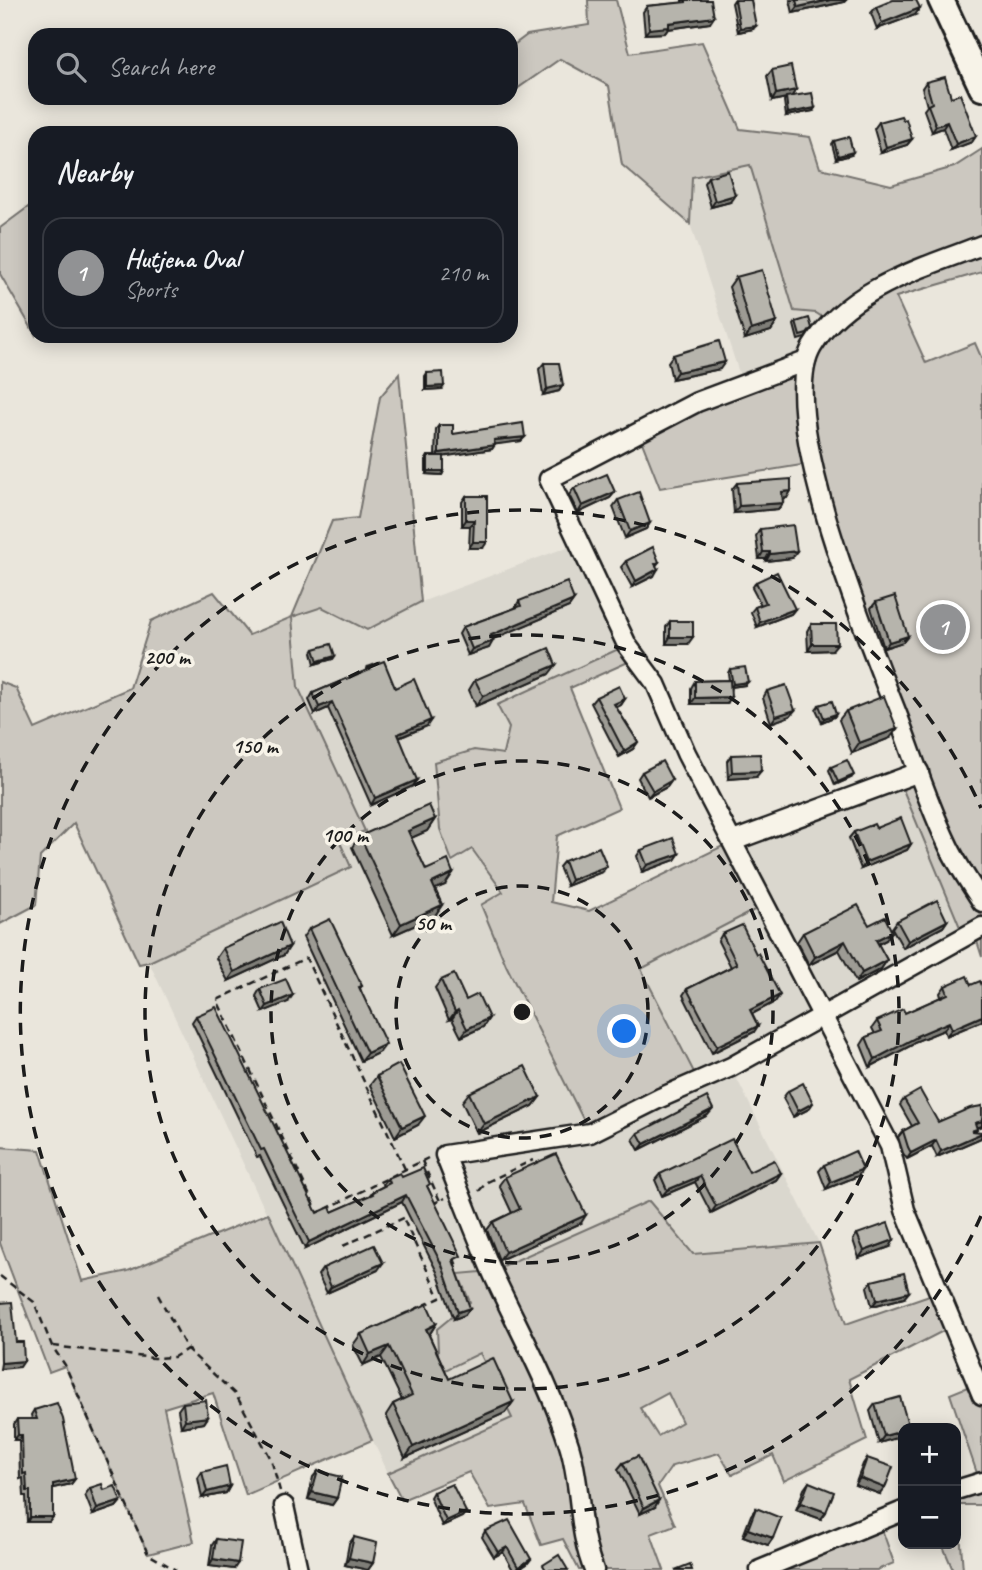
<!DOCTYPE html>
<html lang="en">
<head>
<meta charset="utf-8">
<style>
  :root { --surface:#171b24; --page:#20242c; --text:#f1f3f6; --muted:#9ea1a6; --line:#363941; --accent:#919294 }
  body { margin:0; font-family:Caveat,sans-serif; background:var(--page); color:var(--text) }
  .controls { position:absolute; right:21px; bottom:21px; display:grid; overflow:hidden; border-radius:14px; box-shadow:0 4px 18px #0003 }
  .controls button { width:63px; height:63px; display:grid; place-items:center; padding:0; border:0; border-bottom:2px solid var(--line); background:var(--surface); color:var(--text); font:35px sans-serif }
  .you { position:absolute; left:625px; top:1032px; width:24px; height:24px; margin:-18px; border:5px solid #fff; border-radius:50%; background:#1a73e8; box-shadow:0 0 0 10px #1a73e833 }
  .badge { display:grid; place-items:center; width:46px; height:46px; border-radius:50%; background:var(--accent); color:#fff; font-size:23px; font-weight:700 }
  .pin { position:absolute; translate:-50% -50%; border:4px solid #fff; box-shadow:0 2px 7px #0006 }
  .list { margin:0; padding:0; list-style:none }
  h2 { display:flex; justify-content:space-between; align-items:center; height:91px; margin:0; padding:0 28px; font-size:30px }
  h2 small { font-size:23px; font-weight:400; color:var(--muted) }
  .list li { display:grid; grid-template-columns:46px 1fr auto; gap:21px; align-items:center; box-sizing:border-box; height:112px; margin:0 14px 14px; padding:0 14px; border:2px solid var(--line); border-radius:21px }
  .list b { display:block; font-size:26px; white-space:nowrap }
  .list p { margin:0; font-size:23px; white-space:nowrap; color:var(--muted) }
  .list em { font-size:23px; font-style:normal; color:var(--muted) }
  .icon { flex:none; width:38px; height:38px; fill:none; stroke:currentColor; stroke-width:2; stroke-linecap:round; stroke-linejoin:round }
  .map { position:relative; flex:none; width:982px; height:1570px; overflow:hidden }
  .search { position:absolute; background:var(--surface); box-shadow:0 4px 18px #0003; left:28px; top:28px; width:490px; height:77px; display:flex; align-items:center; gap:18px; box-sizing:border-box; padding:0 24px; border-radius:21px; color:var(--muted); font-size:26px }
  .panel { position:absolute; background:var(--surface); box-shadow:0 4px 18px #0003; left:28px; top:126px; width:490px; height:217px; border-radius:21px }
  .map>svg:first-child { display:block }
  .built { fill:#dad7ce }
  .green { fill:#ccc8c0; stroke:#74726e; stroke-width:2; fill-rule:evenodd }
  .lines { fill:none; stroke-linecap:round; stroke-linejoin:round }
  .street-casing { stroke:#1c1c1c; stroke-width:23 }
  .secondary-casing { stroke:#1c1c1c; stroke-width:30 }
  .path { stroke:#1c1c1c; stroke-width:2.5; stroke-dasharray:7 5; stroke-linecap:butt }
  .street { stroke:#f7f3e8; stroke-width:18 }
  .secondary { stroke:#f7f3e8; stroke-width:24 }
  .wall { fill:#9d9b94; stroke:#1c1c1c; stroke-width:2 }
  .shaded-wall { fill:#7f7e78; stroke:#1c1c1c; stroke-width:2 }
  .building { fill:#b6b4ac; stroke:#1c1c1c; stroke-width:2 }
  .ring { fill:none; stroke:#1c1c1c; stroke-width:3.5; stroke-dasharray:12 9 }
  .centre { fill:#1c1c1c; stroke:#f7f3e8; stroke-width:3.5 }
  .ring-label { font-size:21px; text-anchor:middle; font-weight:bold; fill:#1c1c1c; stroke:#f7f3e8; stroke-width:7; stroke-linejoin:round; paint-order:stroke }
</style>
</head>
<body>
<div class="map">
<svg width="982" height="1570" viewBox="0 0 982 1570">
  <rect width="100%" height="100%" fill="#eae6dc"/>
  <filter id="ink" filterUnits="userSpaceOnUse"><feTurbulence type="fractalNoise" baseFrequency=".0143" numOctaves="2"/><feDisplacementMap in="SourceGraphic" scale="14" xChannelSelector="R" yChannelSelector="G"/><feConvolveMatrix kernelMatrix="1 2 1 2 8 2 1 2 1" color-interpolation-filters="sRGB"/></filter>
  <g filter="url(#ink)">
    <g class="built">
      <polygon points="750,164 794,310 816,313 831,322 812,348 743,385 690,224 692,177"/>
      <polygon points="578,543 627,645 497,704 509,728 503,754 474,750 440,829 451,860 472,848 503,893 481,906 641,969 765,904 733,841 899,780 964,937 731,1067 819,1243 458,1274 470,1302 437,1329 440,1373 480,1353 512,1418 388,1473 149,962 350,867 339,840 364,831 298,687 292,617 322,607 367,630 421,602"/>
    </g>
    <g class="green">
      <polygon points="588,0 616,0 630,53 702,42 740,129 810,137 820,168 891,185 954,167 982,149 982,272 896,297 926,363 975,343 982,359 982,957 974,932 964,937 899,780 919,772 813,463 660,488 638,432 806,361 830,322 816,313 794,311 750,165 692,177 690,224 622,165 609,86 560,59 511,93 511,47 527,35 589,25"/>
      <polygon points="35,202 35,334 0,274 0,228"/>
      <polygon points="399,374 421,602 367,630 322,607 292,617 298,687 365,831 339,840 351,867 149,962 139,964 74,823 40,857 36,905 0,924 0,682 16,688 35,729 130,688 151,621 214,592 249,635 292,617 332,521 358,518 380,397"/>
      <polygon points="627,645 637,658 570,688 619,808 557,836 551,902 589,911 733,841 766,904 641,969 699,1082 590,1133 506,965 481,905 503,892 472,849 452,861 440,829 434,762 474,750 503,754 509,728 497,705"/>
      <polygon points="0,1147 40,1150 82,1281 128,1271 268,1213 372,1440 246,1495 213,1393 164,1408 194,1542 148,1554 65,1366 49,1372 0,1243"/>
      <path d="M649 1201 693 1254 819 1243 846 1324 938 1292 953 1326 849 1379 867 1440 784 1481 773 1455 732 1475 719 1453 672 1466 658 1486 675 1525 651 1534 664 1570H579L563 1539 541 1545 525 1504 490 1509 469 1472 402 1500 388 1473 512 1418 480 1353 439 1373 437 1329 470 1302 458 1274 492 1271ZM668 1393 682 1422 658 1436 640 1408Z"/>
      <polygon points="977,1383 982,1395 982,1505 958,1505 963,1570 953,1570 942,1544 956,1544 956,1490 980,1482 950,1394"/>
      <polygon points="879,1521 894,1563 877,1570 760,1570"/>
    </g>
    <g class="lines">
      <defs>
        <g id="street">
          <path d="M982 245C922 268 847 289 812 347 773 414 871 647 899 719 914 760 928 803 947 843 956 863 970 883 982 902"/>
          <polyline points="806,361 697,402 549,479 627,645 656,684 686,753 890,1146 905,1210 982,1395"/>
          <polyline points="733,841 919,772"/>
          <polyline points="956,1490 982,1482"/>
          <polyline points="284,1506 298,1570"/>
          <path d="M594 1570C577 1530 582 1486 569 1445 550 1385 519 1330 493 1274 476 1235 461 1195 445 1155L590 1133 660 1098 731 1067 982 927"/>
          <polyline points="760,1570 903,1511"/>
        </g>
        <polyline id="secondary" points="941,0 982,88"/>
      </defs>
      <use href="#street" class="street-casing"/>
      <use href="#secondary" class="secondary-casing"/>
      <g class="path">
        <polyline points="422,1161 440,1201"/>
        <polyline points="405,1169 306,958 217,1000 318,1213 428,1158"/>
        <polyline points="479,1191 487,1182 533,1160"/>
        <polyline points="432,1204 445,1198"/>
        <polyline points="343,1246 410,1215"/>
        <polyline points="0,1276 34,1302 52,1346 65,1365 148,1554 176,1570"/>
        <polyline points="158,1295 187,1349 236,1395 271,1459 280,1491"/>
        <polyline points="402,1315 440,1298 403,1218"/>
        <polyline points="53,1346 153,1358 174,1357 187,1349"/>
      </g>
      <use href="#street" class="street"/>
      <use href="#secondary" class="secondary"/>
    </g>
    <g class="wall">
      <polygon points="682,0 711,0 710,23 668,29 665,33 645,34 643,12 647,6 682,3"/>
      <polygon points="734,0 753,29 738,32 732,3"/>
      <polygon points="790,0 846,0 844,2 793,13"/>
      <polygon points="876,7 915,15 877,29 871,13"/>
      <polygon points="772,70 792,96 813,111 786,116 784,101 786,98 772,101 767,76"/>
      <polygon points="926,82 951,97 976,136 972,142 951,150 943,128 932,132 924,110 927,106 922,88"/>
      <polygon points="879,122 912,139 907,145 881,153 874,129"/>
      <polygon points="834,141 851,155 836,159 832,144"/>
      <polygon points="708,177 730,202 711,207 704,183"/>
      <polygon points="736,277 777,322 771,331 745,339 729,287"/>
      <polygon points="796,322 812,328 805,338 798,340 794,325"/>
      <polygon points="673,355 720,369 672,379 668,362"/>
      <polygon points="544,363 563,385 559,391 543,395 539,369"/>
      <polygon points="427,373 442,389 425,390 425,376"/>
      <polygon points="439,425 453,434 525,437 521,441 495,444 492,449 444,456 444,471 442,475 426,474 426,459 428,456 435,456 436,429"/>
      <polygon points="737,483 787,498 782,498 783,503 778,509 734,513 732,489"/>
      <polygon points="574,488 615,492 610,498 578,513 569,495"/>
      <polygon points="466,496 483,548 469,548 470,526 462,526 462,502"/>
      <polygon points="618,500 650,523 646,529 625,538 613,507"/>
      <polygon points="760,529 792,558 766,561 766,559 759,559 756,536"/>
      <polygon points="626,561 659,562 656,566 654,576 632,587 621,567"/>
      <polygon points="756,582 795,609 791,614 757,627 751,612 755,607 761,605 752,588"/>
      <polygon points="574,600 569,607 492,639 489,648 468,655 459,634 463,627 515,608 519,601"/>
      <polygon points="876,602 908,636 903,642 884,648 871,608"/>
      <polygon points="670,621 688,644 666,644 666,627"/>
      <polygon points="811,624 832,650 808,651 807,631"/>
      <polygon points="314,649 335,656 333,659 315,664 312,652"/>
      <polygon points="368,667 395,688 427,726 399,738 413,786 371,805 328,708 315,714 309,700 313,693 365,671"/>
      <polygon points="730,669 745,685 731,687 727,704 691,704 691,688 695,681 729,680 728,673"/>
      <polygon points="549,674 476,706 469,690 475,680"/>
      <polygon points="767,691 795,710 790,716 771,723 763,698"/>
      <polygon points="596,697 625,699 621,705 616,707 638,742 633,749 619,757 591,703"/>
      <polygon points="819,705 836,714 834,717 822,722 816,709"/>
      <polygon points="846,711 890,738 852,753 839,720"/>
      <polygon points="731,755 756,777 728,779 727,761"/>
      <polygon points="831,767 851,778 835,785 829,770"/>
      <polygon points="642,772 672,780 667,787 648,797 638,778"/>
      <polygon points="435,819 427,831 411,838 426,870 445,885 435,889 442,905 434,917 393,935 352,847 360,836"/>
      <polygon points="876,828 911,844 907,850 861,869 849,838 854,832"/>
      <polygon points="641,850 679,854 675,860 642,872 637,856"/>
      <polygon points="564,861 602,872 567,886 559,867"/>
      <polygon points="897,921 947,921 943,927 903,948 892,928"/>
      <polygon points="869,925 886,940 878,944 887,960 881,969 856,982 839,950 809,965 797,942 803,933"/>
      <polygon points="309,929 362,986 360,988 380,1052 361,1061 303,937"/>
      <polygon points="722,934 775,1002 752,1014 754,1032 712,1053 683,995 687,989 731,967 718,941"/>
      <polygon points="290,946 284,955 228,981 216,958 223,948"/>
      <polygon points="441,980 489,1018 483,1027 461,1037 452,1019 449,1020 435,988"/>
      <polygon points="971,985 982,986 982,1021 946,1036 944,1030 914,1042 912,1045 870,1067 861,1045 866,1037 875,1034 872,1028 877,1021 905,1013 941,997 940,993 945,986"/>
      <polygon points="260,989 288,1002 263,1012 256,996"/>
      <polygon points="196,1016 317,1213 332,1212 369,1196 372,1192 384,1186 383,1184 388,1178 402,1177 428,1188 456,1263 455,1263 465,1315 454,1319 437,1272 402,1202 305,1249 260,1156 257,1157 192,1022"/>
      <polygon points="377,1076 418,1125 395,1137 370,1085"/>
      <polygon points="788,1091 809,1109 793,1117 783,1098"/>
      <polygon points="469,1093 540,1097 533,1106 477,1133 462,1102"/>
      <polygon points="904,1099 938,1122 982,1106 982,1126 977,1128 975,1132 981,1138 937,1157 932,1146 907,1159 903,1153 898,1137 903,1131 912,1126 900,1105"/>
      <polygon points="708,1115 639,1150 633,1139 638,1133"/>
      <polygon points="824,1165 858,1176 826,1189 819,1171"/>
      <polygon points="749,1172 781,1173 776,1180 711,1213 695,1182 662,1196 655,1180 660,1174"/>
      <polygon points="505,1177 581,1223 499,1260 487,1230 493,1222 512,1213 499,1185"/>
      <polygon points="857,1234 890,1247 859,1258 853,1240"/>
      <polygon points="323,1268 378,1270 327,1293 318,1275"/>
      <polygon points="872,1281 904,1298 872,1306 867,1287"/>
      <polygon points="436,1324 429,1335 449,1379 513,1402 505,1413 405,1458 386,1415 393,1404 402,1400 381,1357 363,1365 353,1345 361,1334"/>
      <polygon points="183,1403 208,1417 204,1423 181,1427 178,1410"/>
      <polygon points="875,1404 903,1428 903,1436 879,1443 870,1411"/>
      <polygon points="34,1410 75,1479 71,1484 53,1488 53,1517 49,1522 27,1522 26,1496 24,1496 23,1478 20,1479 19,1440 14,1440 14,1424 17,1419 32,1419 31,1415"/>
      <polygon points="867,1458 880,1494 855,1485 863,1464"/>
      <polygon points="623,1463 655,1507 640,1514 618,1469"/>
      <polygon points="318,1471 337,1498 332,1505 308,1499 313,1477"/>
      <polygon points="202,1472 230,1486 226,1493 202,1498 198,1478"/>
      <polygon points="809,1482 826,1512 821,1519 796,1510 804,1489"/>
      <polygon points="90,1488 104,1490 121,1501 116,1507 93,1515 85,1495"/>
      <polygon points="433,1492 466,1512 462,1517 442,1526 430,1497"/>
      <polygon points="756,1508 773,1538 768,1545 743,1536 751,1515"/>
      <polygon points="485,1531 531,1559 527,1564 518,1570 513,1570 503,1552 494,1557 482,1537"/>
      <polygon points="354,1537 373,1563 368,1570 345,1565 349,1544"/>
      <polygon points="216,1539 234,1569 209,1566 212,1545"/>
    </g>
    <g class="shaded-wall">
      <polygon points="830,0 846,0 844,2 793,13 798,7"/>
      <polygon points="920,8 915,15 877,29 882,23"/>
      <polygon points="714,17 710,23 668,29 665,33 645,34 649,29 669,23"/>
      <polygon points="756,26 753,29 738,32 740,28"/>
      <polygon points="796,90 791,97 772,101 776,94"/>
      <polygon points="815,108 813,111 786,116 788,113"/>
      <polygon points="947,122 943,128 932,132 936,126"/>
      <polygon points="976,136 972,142 951,150 956,144"/>
      <polygon points="912,139 907,145 881,153 886,147"/>
      <polygon points="853,152 851,155 836,159 838,156"/>
      <polygon points="735,195 730,202 711,207 715,201"/>
      <polygon points="777,322 771,331 745,339 751,330"/>
      <polygon points="725,362 720,369 672,379 677,372"/>
      <polygon points="563,385 559,391 543,395 547,389"/>
      <polygon points="444,386 442,389 425,390 427,387"/>
      <polygon points="525,437 521,441 491,445 494,440"/>
      <polygon points="495,445 492,449 435,458 439,453"/>
      <polygon points="428,471 444,471 442,475 426,474"/>
      <polygon points="791,491 787,498 777,499 782,492"/>
      <polygon points="615,492 610,498 578,513 582,506"/>
      <polygon points="783,503 778,509 734,513 739,506"/>
      <polygon points="466,520 474,520 470,526 462,526"/>
      <polygon points="650,523 646,529 625,538 630,531"/>
      <polygon points="473,542 487,542 483,548 469,548"/>
      <polygon points="797,551 792,558 766,561 770,554"/>
      <polygon points="763,552 770,552 766,559 759,559"/>
      <polygon points="658,569 654,576 632,587 636,581"/>
      <polygon points="574,600 569,607 486,642 491,635"/>
      <polygon points="795,609 791,614 757,627 760,622"/>
      <polygon points="908,636 903,642 884,648 889,642"/>
      <polygon points="670,637 693,637 688,644 666,644"/>
      <polygon points="493,641 489,648 468,655 472,649"/>
      <polygon points="812,644 837,644 832,650 808,651"/>
      <polygon points="335,656 333,659 315,664 318,661"/>
      <polygon points="556,665 549,674 476,706 483,696"/>
      <polygon points="748,682 745,685 731,687 733,684"/>
      <polygon points="731,697 727,704 691,704 695,698"/>
      <polygon points="625,699 621,705 610,711 614,704"/>
      <polygon points="332,702 328,708 315,714 319,707"/>
      <polygon points="795,710 790,716 771,723 776,716"/>
      <polygon points="836,714 834,717 822,722 824,718"/>
      <polygon points="431,720 427,726 393,740 398,734"/>
      <polygon points="897,729 890,738 852,753 859,743"/>
      <polygon points="638,742 633,749 619,757 624,751"/>
      <polygon points="761,771 756,777 728,779 732,772"/>
      <polygon points="854,775 851,778 835,785 838,782"/>
      <polygon points="417,780 413,786 371,805 375,798"/>
      <polygon points="672,780 667,787 648,797 653,791"/>
      <polygon points="435,819 427,831 400,843 408,831"/>
      <polygon points="911,844 907,850 861,869 866,862"/>
      <polygon points="679,854 675,860 642,872 647,865"/>
      <polygon points="607,866 602,872 567,886 571,880"/>
      <polygon points="453,873 445,885 424,894 432,883"/>
      <polygon points="442,905 434,917 393,935 401,924"/>
      <polygon points="947,921 943,927 903,948 908,941"/>
      <polygon points="892,932 886,940 870,948 876,940"/>
      <polygon points="845,941 839,950 809,965 815,957"/>
      <polygon points="290,946 284,955 228,981 234,972"/>
      <polygon points="887,960 881,969 856,982 862,973"/>
      <polygon points="293,995 288,1002 263,1012 267,1006"/>
      <polygon points="780,995 775,1002 746,1017 750,1010"/>
      <polygon points="458,1010 452,1019 449,1020 455,1012"/>
      <polygon points="982,1016 982,1021 946,1036 952,1029"/>
      <polygon points="489,1018 483,1027 461,1037 467,1029"/>
      <polygon points="949,1022 944,1030 914,1042 912,1045 870,1067 875,1059 916,1036"/>
      <polygon points="758,1026 754,1032 712,1053 717,1046"/>
      <polygon points="386,1044 380,1052 361,1061 367,1053"/>
      <polygon points="540,1097 533,1106 477,1133 484,1124"/>
      <polygon points="813,1103 809,1109 793,1117 798,1111"/>
      <polygon points="713,1109 708,1115 639,1150 644,1144"/>
      <polygon points="425,1116 418,1125 395,1137 402,1127"/>
      <polygon points="982,1121 982,1126 970,1129 975,1123"/>
      <polygon points="982,1133 981,1138 937,1157 941,1151"/>
      <polygon points="936,1140 932,1146 907,1159 911,1153"/>
      <polygon points="863,1169 858,1176 826,1189 831,1182"/>
      <polygon points="781,1173 776,1180 711,1213 716,1206"/>
      <polygon points="700,1176 695,1182 662,1196 667,1190"/>
      <polygon points="406,1195 402,1202 305,1249 309,1242"/>
      <polygon points="586,1215 581,1223 499,1260 505,1252"/>
      <polygon points="894,1240 890,1247 859,1258 864,1251"/>
      <polygon points="383,1263 378,1270 327,1293 331,1287"/>
      <polygon points="909,1292 904,1298 872,1306 877,1300"/>
      <polygon points="470,1308 465,1315 454,1319 458,1312"/>
      <polygon points="436,1324 429,1335 426,1329"/>
      <polygon points="389,1346 381,1357 363,1365 370,1354"/>
      <polygon points="24,1361 20,1367 0,1369 1,1363"/>
      <polygon points="513,1402 505,1413 405,1458 413,1447"/>
      <polygon points="208,1417 204,1423 181,1427 185,1420"/>
      <polygon points="903,1431 903,1436 879,1443 884,1436"/>
      <polygon points="18,1435 22,1435 19,1440 14,1440"/>
      <polygon points="860,1478 885,1488 880,1494 855,1485"/>
      <polygon points="75,1479 71,1484 49,1489 53,1484"/>
      <polygon points="230,1486 226,1493 202,1498 207,1492"/>
      <polygon points="312,1492 337,1498 332,1505 308,1499"/>
      <polygon points="659,1500 655,1507 640,1514 644,1508"/>
      <polygon points="121,1501 116,1507 93,1515 97,1509"/>
      <polygon points="801,1503 826,1512 821,1519 796,1510"/>
      <polygon points="466,1512 462,1517 442,1526 446,1521"/>
      <polygon points="30,1517 53,1517 49,1522 27,1522"/>
      <polygon points="748,1529 773,1538 768,1545 743,1536"/>
      <polygon points="507,1547 503,1552 494,1557 498,1552"/>
      <polygon points="349,1558 373,1563 368,1570 345,1565"/>
      <polygon points="213,1559 238,1563 234,1569 209,1566"/>
      <polygon points="531,1559 527,1564 516,1570 518,1567"/>
    </g>
    <g class="building">
      <polygon points="686,0 711,0 714,17 669,23 669,27 649,29 647,6 686,2"/>
      <polygon points="735,0 751,0 756,26 740,28"/>
      <polygon points="796,0 830,0 798,7"/>
      <polygon points="893,0 916,0 920,8 882,23 876,7"/>
      <polygon points="791,66 796,90 776,94 772,70"/>
      <polygon points="945,77 951,97 960,94 976,136 956,144 947,122 936,126 928,105 932,103 926,82"/>
      <polygon points="812,93 815,108 788,113 786,97"/>
      <polygon points="901,116 903,120 906,119 912,139 886,147 879,122"/>
      <polygon points="849,137 853,152 838,156 834,141"/>
      <polygon points="728,171 735,195 715,201 708,177"/>
      <polygon points="762,270 777,322 751,330 736,277"/>
      <polygon points="809,318 812,328 807,334 800,336 796,322"/>
      <polygon points="719,341 725,362 677,372 673,355"/>
      <polygon points="544,363 559,363 563,385 547,389"/>
      <polygon points="443,372 444,386 427,387 427,373"/>
      <polygon points="523,423 525,437 494,440 495,445 439,453 439,425 453,425 453,434"/>
      <rect x="428" y="456" width="16" height="15"/>
      <polygon points="607,474 615,492 582,506 574,488"/>
      <polygon points="791,479 791,491 782,492 783,503 739,506 737,483"/>
      <polygon points="639,492 650,523 630,531 618,500"/>
      <polygon points="466,496 487,496 487,542 473,542 474,520 466,520"/>
      <polygon points="793,525 797,551 770,554 770,552 763,552 760,529"/>
      <polygon points="653,547 659,562 655,564 658,569 636,581 626,561"/>
      <polygon points="777,572 795,609 760,622 755,607 766,603 756,582"/>
      <polygon points="567,582 574,600 491,635 493,641 472,649 463,627 521,606 519,601"/>
      <polygon points="895,596 908,636 889,642 876,602"/>
      <rect x="670" y="621" width="23" height="16"/>
      <polygon points="811,624 836,624 837,644 812,644"/>
      <polygon points="331,644 335,656 318,661 314,649"/>
      <polygon points="549,648 556,665 483,696 475,680"/>
      <polygon points="384,661 395,688 414,679 431,720 398,734 417,780 375,798 332,702 319,707 313,693 370,669 368,667"/>
      <polygon points="745,667 748,682 733,684 730,669"/>
      <polygon points="730,680 731,697 695,698 695,681"/>
      <polygon points="786,685 795,710 776,716 767,691"/>
      <polygon points="619,686 625,699 614,704 638,742 624,751 596,697"/>
      <polygon points="884,696 897,729 859,743 846,711"/>
      <polygon points="832,701 836,714 824,718 819,705"/>
      <polygon points="760,754 761,771 732,772 731,755"/>
      <polygon points="847,760 854,775 838,782 831,767"/>
      <polygon points="662,761 672,780 653,791 642,772"/>
      <polygon points="429,805 435,819 408,831 426,870 448,860 453,873 432,883 442,905 401,924 360,836"/>
      <polygon points="901,818 911,844 866,862 854,832 874,824 876,828"/>
      <polygon points="673,838 679,854 647,865 641,850"/>
      <polygon points="599,847 607,866 571,880 564,861"/>
      <polygon points="937,900 947,921 908,941 897,921"/>
      <polygon points="858,905 869,925 885,917 892,932 876,940 887,960 862,973 845,941 815,957 803,933"/>
      <polygon points="330,919 362,986 359,987 386,1044 367,1053 309,929"/>
      <polygon points="280,922 290,946 234,972 223,948"/>
      <polygon points="742,925 756,954 758,953 780,995 750,1010 758,1026 717,1046 687,989 737,964 722,934"/>
      <polygon points="454,974 466,1000 478,994 489,1018 467,1029 458,1010 455,1012 441,980"/>
      <polygon points="967,976 971,985 980,981 982,986 982,1016 952,1029 949,1022 916,1036 917,1037 875,1059 866,1037 882,1031 877,1021 903,1009 905,1013 948,994 945,986"/>
      <polygon points="286,979 293,995 267,1006 260,989"/>
      <polygon points="216,1007 317,1213 330,1207 332,1212 373,1194 372,1192 390,1183 388,1178 400,1173 402,1177 423,1168 430,1184 427,1186 461,1256 453,1260 470,1308 458,1312 442,1265 406,1195 309,1242 264,1149 261,1150 196,1016"/>
      <polygon points="399,1064 425,1116 402,1127 377,1076"/>
      <polygon points="525,1066 540,1097 484,1124 469,1093"/>
      <polygon points="803,1083 813,1103 798,1111 788,1091"/>
      <polygon points="920,1090 938,1122 970,1108 982,1106 982,1121 975,1123 977,1129 971,1131 982,1132 982,1133 941,1151 936,1140 911,1153 908,1147 903,1131 918,1123 904,1099"/>
      <polygon points="707,1097 713,1109 644,1144 638,1133"/>
      <polygon points="732,1139 749,1172 774,1160 781,1173 716,1206 700,1176 667,1190 660,1174"/>
      <polygon points="855,1151 863,1169 831,1182 824,1165"/>
      <polygon points="556,1154 586,1215 505,1252 493,1222 520,1209 505,1177"/>
      <polygon points="888,1223 894,1240 864,1251 857,1234"/>
      <polygon points="374,1245 383,1263 331,1287 323,1268"/>
      <polygon points="904,1273 909,1292 877,1300 872,1281"/>
      <polygon points="12,1302 16,1342 23,1342 24,1361 1,1363 0,1303"/>
      <polygon points="427,1304 436,1324 426,1329 449,1379 493,1358 513,1402 413,1447 393,1404 412,1395 389,1346 370,1354 361,1334"/>
      <polygon points="900,1397 909,1428 903,1428 903,1431 884,1436 875,1404"/>
      <polygon points="206,1400 208,1417 185,1420 183,1403"/>
      <polygon points="57,1403 63,1419 75,1479 53,1484 53,1517 30,1517 30,1491 27,1491 26,1473 23,1474 22,1435 18,1435 17,1419 37,1419 34,1410"/>
      <polygon points="638,1456 659,1500 644,1508 623,1463"/>
      <polygon points="867,1458 893,1467 885,1488 860,1478"/>
      <polygon points="226,1466 230,1486 207,1492 202,1472"/>
      <polygon points="318,1471 342,1477 337,1498 312,1492"/>
      <polygon points="809,1482 834,1492 826,1512 801,1503"/>
      <polygon points="102,1484 104,1490 115,1486 121,1501 97,1509 90,1488"/>
      <polygon points="452,1484 466,1512 446,1521 433,1492"/>
      <polygon points="756,1508 781,1518 773,1538 748,1529"/>
      <polygon points="509,1520 531,1559 518,1567 507,1547 498,1552 485,1531"/>
      <polygon points="354,1537 377,1543 373,1563 349,1558"/>
      <polygon points="216,1539 241,1542 238,1563 213,1559"/>
      <polygon points="559,1555 568,1570 546,1570 543,1565"/>
      <polygon points="690,1564 692,1570 675,1570"/>
    </g>
  </g>
  <g class="ring">
    <circle cx="522" cy="1012" r="126"/>
    <circle cx="522" cy="1012" r="251"/>
    <circle cx="522" cy="1012" r="377"/>
    <path d="M981 1216A502 502 0 1 1 981 808"/>
  </g>
  <circle cx="522" cy="1012" r="10" class="centre"/>
  <g class="ring-label">
    <text x="167" y="664">200 m</text>
    <text x="255" y="753">150 m</text>
    <text x="345" y="842">100 m</text>
    <text x="433" y="930">50 m</text>
  </g>
</svg>
<div class="controls">
<button>+</button>
<button>−</button>
</div>
<div class="you"></div>
<div class="pin badge" style="left:943px;top:627px">1</div>
<div class="search"><svg class="icon" aria-label="search" viewBox="0 0 24 24"><circle cx="10" cy="10" r="6"/><path d="M15 15l6 6"/></svg>Search here</div>
<section class="panel">
<h2>Nearby<small></small></h2>
<ul class="list">
<li><span class="badge">1</span><div><b>Hutjena Oval</b><p>Sports</p></div><em>210 m</em></li>
</ul>
</section>
</div>
</body>
</html>
